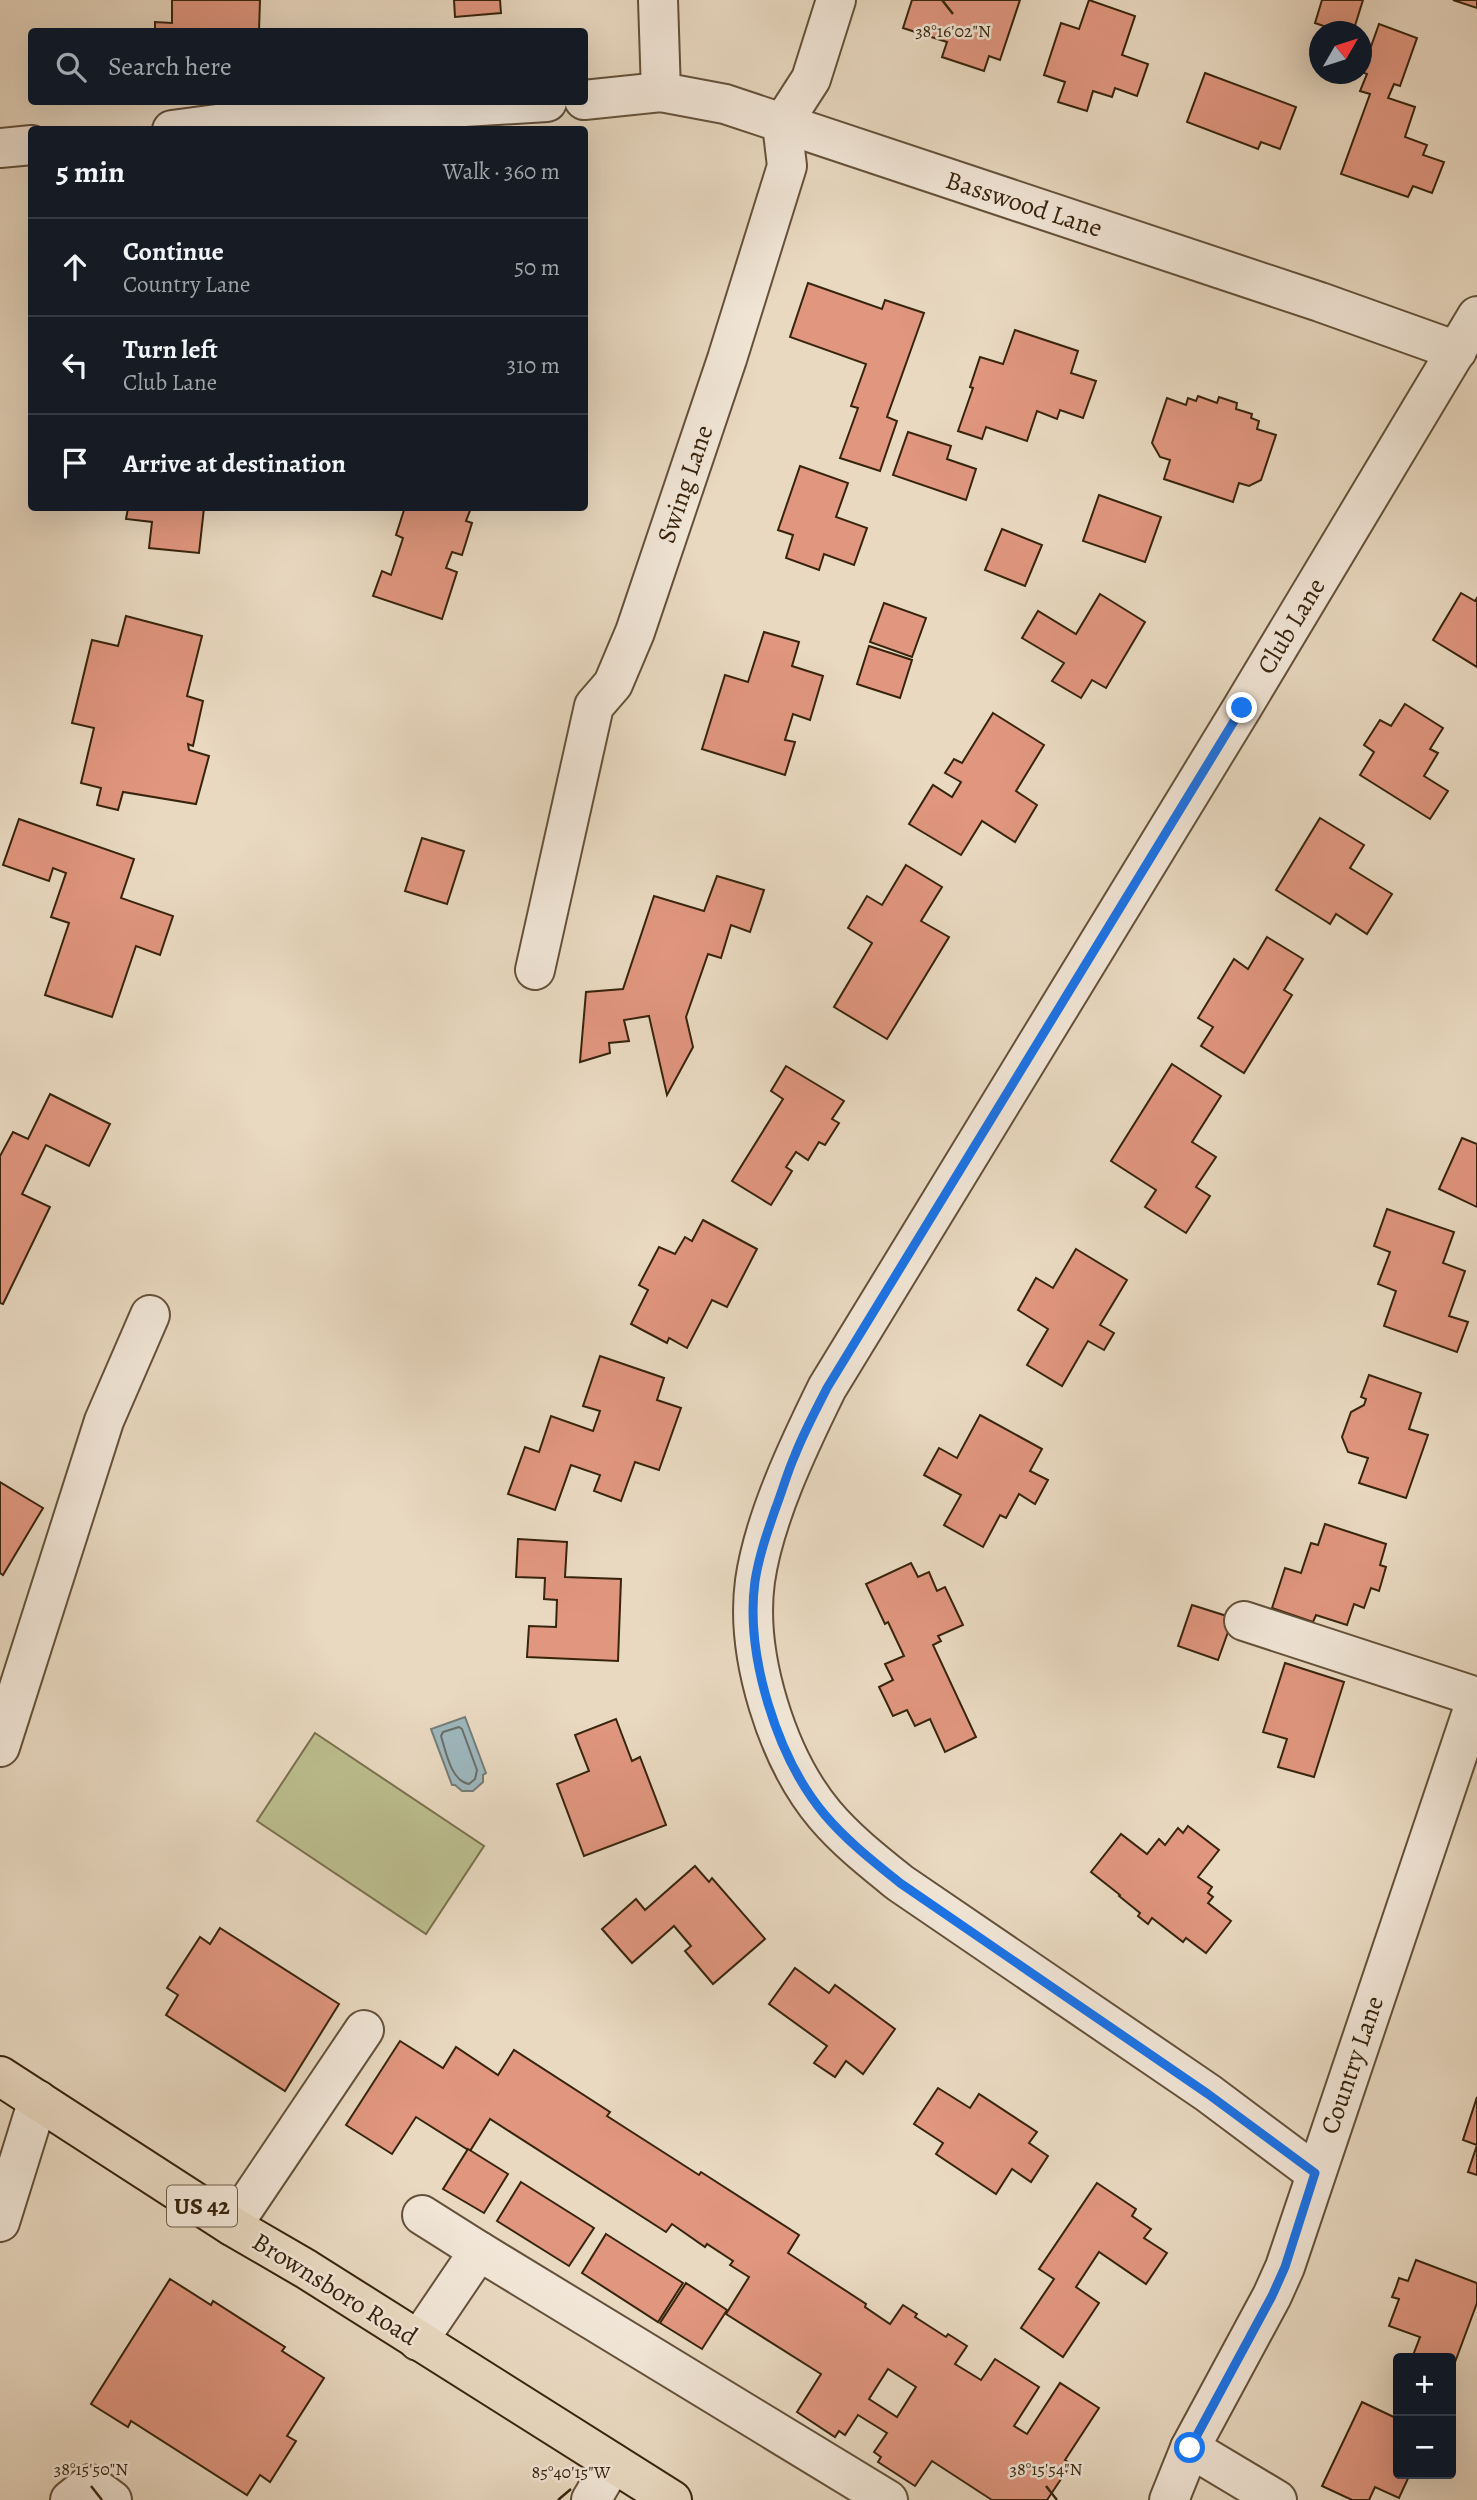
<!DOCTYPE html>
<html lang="en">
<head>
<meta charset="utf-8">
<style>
  :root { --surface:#171b24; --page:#242831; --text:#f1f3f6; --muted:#9ea1a6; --line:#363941 }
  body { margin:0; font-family:Alegreya,serif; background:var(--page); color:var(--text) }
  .controls { position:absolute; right:21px; bottom:21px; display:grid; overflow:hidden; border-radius:7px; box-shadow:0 7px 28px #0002 }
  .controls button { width:63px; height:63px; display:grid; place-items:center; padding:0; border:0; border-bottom:2px solid var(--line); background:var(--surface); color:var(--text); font:35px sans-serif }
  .compass { position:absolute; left:1309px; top:21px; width:63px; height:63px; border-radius:50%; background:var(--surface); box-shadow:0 7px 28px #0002; rotate:51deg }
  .stop { position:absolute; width:21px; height:21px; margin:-16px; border:5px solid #1a73e8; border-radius:50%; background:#fff }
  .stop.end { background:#1a73e8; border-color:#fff; box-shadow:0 2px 7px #0008 }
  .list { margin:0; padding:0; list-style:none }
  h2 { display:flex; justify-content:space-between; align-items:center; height:91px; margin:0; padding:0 28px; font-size:30px }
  h2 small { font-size:23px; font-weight:400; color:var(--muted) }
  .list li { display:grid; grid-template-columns:46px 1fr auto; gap:21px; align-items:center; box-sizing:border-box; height:98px; padding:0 28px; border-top:2px solid var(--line) }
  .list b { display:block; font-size:26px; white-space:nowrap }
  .list p { margin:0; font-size:23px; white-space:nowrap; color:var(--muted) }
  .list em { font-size:23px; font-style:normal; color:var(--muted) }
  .icon { flex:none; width:38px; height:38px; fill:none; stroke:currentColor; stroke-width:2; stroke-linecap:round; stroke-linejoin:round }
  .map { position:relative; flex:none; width:1477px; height:2500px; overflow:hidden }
  .search { position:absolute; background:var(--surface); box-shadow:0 7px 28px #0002; left:28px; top:28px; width:560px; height:77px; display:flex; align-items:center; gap:18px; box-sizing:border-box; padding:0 24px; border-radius:7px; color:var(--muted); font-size:26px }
  .panel { position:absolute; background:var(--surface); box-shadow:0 7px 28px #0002; left:28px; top:126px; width:560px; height:385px; border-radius:7px }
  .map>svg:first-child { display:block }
  .green { fill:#bcbe8f; stroke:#7a714e; stroke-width:2 }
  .water { fill:#9db7be; stroke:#757c77; stroke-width:2 }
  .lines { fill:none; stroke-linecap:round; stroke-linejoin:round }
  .shore { stroke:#6a6e66; stroke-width:2 }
  .building { fill:#e0967f; stroke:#38240d; stroke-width:2; fill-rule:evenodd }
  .minor-casing { stroke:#64513a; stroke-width:42 }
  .major-casing { stroke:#38240d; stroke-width:42 }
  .minor { stroke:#f1e6d7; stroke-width:38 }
  .major { stroke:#e9d9c1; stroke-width:38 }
  .route { stroke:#1a73e8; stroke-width:9 }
  .ticks { fill:none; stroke:#38240d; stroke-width:2.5 }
  .labels { text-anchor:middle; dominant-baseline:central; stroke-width:5; stroke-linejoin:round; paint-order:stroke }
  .shield { fill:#f1e6d7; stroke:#705e4a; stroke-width:2 }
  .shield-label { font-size:24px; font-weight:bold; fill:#38240d }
  .street-label { font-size:26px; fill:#38240d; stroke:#f1e6d7 }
  .ticks-label { font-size:18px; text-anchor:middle; fill:#38240d; stroke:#f1e6d7; stroke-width:5; stroke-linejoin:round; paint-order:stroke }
</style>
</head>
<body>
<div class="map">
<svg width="1477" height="2500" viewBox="0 0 1477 2500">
  <rect width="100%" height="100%" fill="#e9d9c1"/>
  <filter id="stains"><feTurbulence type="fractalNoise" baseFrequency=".00286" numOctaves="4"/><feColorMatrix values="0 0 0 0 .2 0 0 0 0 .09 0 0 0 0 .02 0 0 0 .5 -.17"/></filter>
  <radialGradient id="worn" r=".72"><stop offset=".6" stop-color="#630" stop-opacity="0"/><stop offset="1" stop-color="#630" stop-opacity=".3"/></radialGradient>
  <polygon class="green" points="315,1733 484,1846 426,1934 257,1821"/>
  <polygon class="water" points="465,1717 486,1773 483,1775 483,1782 473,1791 462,1791 455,1785 452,1785 431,1729"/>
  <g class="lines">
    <path class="shore" d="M459 1727 462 1729 477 1770 475 1779 469 1784C451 1781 446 1752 441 1736L443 1732Z"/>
  </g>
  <g class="building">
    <polygon points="172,0 260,0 259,31 155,32 155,22 172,23"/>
    <polygon points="454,0 500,0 501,13 455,17"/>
    <polygon points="912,0 1020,0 1000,60 989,56 984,71 942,57 947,42 903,28"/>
    <polygon points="1089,0 1135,16 1122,55 1148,64 1137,96 1115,88 1112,97 1093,91 1087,111 1058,102 1065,82 1044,75 1061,23 1079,29"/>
    <polygon points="1322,0 1363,0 1353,32 1341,32 1315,23"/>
    <polygon points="1453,0 1477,0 1477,8"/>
    <polygon points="1379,24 1417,38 1400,86 1394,84 1388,98 1415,107 1405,137 1427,145 1423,155 1444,162 1432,193 1413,186 1408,197 1341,174 1370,94 1360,91 1367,74 1362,72"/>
    <polygon points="1205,73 1296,107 1280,149 1261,142 1258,149 1187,122"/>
    <polygon points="808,283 882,309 885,300 924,313 887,417 897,421 880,471 840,458 858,408 851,406 866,364 790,337"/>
    <polygon points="1015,330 1078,351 1071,373 1096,381 1083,418 1060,410 1057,419 1037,411 1027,441 986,427 982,439 958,431 973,388 970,387 980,357 1003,364"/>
    <polygon points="1198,396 1217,403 1219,397 1237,403 1236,409 1252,414 1251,418 1259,421 1257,429 1276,435 1261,480 1249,486 1239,483 1233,502 1164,479 1170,460 1160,457 1152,443 1167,398 1186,405 1188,398 1196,401"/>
    <polygon points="908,432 951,446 947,459 976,469 966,500 893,475"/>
    <polygon points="800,466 848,483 836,517 867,528 854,565 824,554 819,570 786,558 793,535 778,530"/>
    <polygon points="1099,495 1161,517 1145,562 1083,541"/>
    <polygon points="128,508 204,508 199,553 149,548 152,522 126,519"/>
    <polygon points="396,508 471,508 466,521 472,523 462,555 452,552 446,568 457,572 442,619 373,596 382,571 391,575 403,538 396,535 404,510"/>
    <polygon points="1002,529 1042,545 1025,586 985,570"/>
    <polygon points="1461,593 1475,601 1477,598 1477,667 1433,640"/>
    <polygon points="1100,594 1145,622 1106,688 1092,680 1081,698 1052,681 1064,663 1022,638 1038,611 1076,634"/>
    <polygon points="884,603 926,618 912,657 870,642"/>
    <polygon points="126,616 202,636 187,696 203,701 193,746 188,744 189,750 209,756 196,804 123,792 118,810 97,805 101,788 81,783 94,728 72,723 92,640 118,646"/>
    <polygon points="764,632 799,642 792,666 823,676 810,720 793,714 785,740 795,742 785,775 702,749 725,675 748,682"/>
    <polygon points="869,646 912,660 900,698 857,684"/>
    <polygon points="1405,704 1443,728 1430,749 1438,753 1424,776 1448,791 1430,819 1360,775 1374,752 1364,745 1380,720 1391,726"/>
    <polygon points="993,713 1044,745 1016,791 1037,805 1015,842 982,821 961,855 909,824 933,785 952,797 961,782 945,773 954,759 962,763"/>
    <polygon points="1320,818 1364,845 1350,868 1392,894 1367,934 1336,914 1330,924 1327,922 1276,890"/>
    <polygon points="19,819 134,859 121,898 173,916 160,955 136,946 112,1017 45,995 69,923 51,917 66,873 53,868 49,881 3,865"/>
    <polygon points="422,838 464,851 447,904 405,891"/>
    <polygon points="906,865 942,887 921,921 949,937 887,1039 834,1007 872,943 848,928 867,896 882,905"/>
    <polygon points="717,876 764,890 750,932 731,925 721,958 708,954 686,1017 693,1047 667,1095 649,1016 624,1020 629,1041 609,1043 610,1053 580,1062 586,992 623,989 654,896 704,911"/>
    <polygon points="1267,937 1303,959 1284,990 1292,995 1244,1073 1201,1046 1213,1027 1198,1018 1234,959 1248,969"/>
    <polygon points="1172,1064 1221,1096 1192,1142 1216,1157 1196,1187 1210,1196 1186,1233 1145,1207 1156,1190 1111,1161"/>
    <polygon points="786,1066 844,1101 832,1119 839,1123 825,1145 819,1142 808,1160 796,1152 786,1167 792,1171 771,1205 732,1181 783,1099 771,1091"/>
    <polygon points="50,1094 110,1124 89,1166 46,1145 22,1194 50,1207 3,1304 0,1303 0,1156 13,1132 28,1139"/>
    <polygon points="1462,1138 1477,1144 1477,1207 1439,1189"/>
    <polygon points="1387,1209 1454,1232 1443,1263 1465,1271 1449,1316 1468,1322 1457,1352 1384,1326 1396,1291 1378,1284 1390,1252 1374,1246"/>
    <polygon points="703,1220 757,1249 727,1307 712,1300 687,1348 669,1338 667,1343 631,1324 648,1290 639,1285 659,1247 675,1254 685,1237 692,1241"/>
    <polygon points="1076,1249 1127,1280 1100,1325 1114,1333 1104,1350 1088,1341 1062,1386 1027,1365 1048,1329 1018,1310 1036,1278 1053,1288"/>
    <polygon points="600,1356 664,1378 657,1400 681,1408 659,1470 635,1462 621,1501 594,1491 600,1475 571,1465 555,1510 508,1494 525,1447 539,1452 551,1416 593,1431 600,1411 583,1406"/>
    <polygon points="1369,1375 1421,1393 1409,1429 1428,1435 1406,1498 1359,1483 1368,1458 1348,1452 1342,1437 1351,1412 1364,1405 1366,1399 1361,1397"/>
    <polygon points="980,1415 1042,1449 1030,1471 1048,1480 1035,1504 1019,1494 1006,1518 1000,1515 983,1547 944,1525 961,1495 924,1475 939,1448 957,1458"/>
    <polygon points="0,1482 43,1508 3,1575 0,1573"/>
    <polygon points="1325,1524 1386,1544 1380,1565 1386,1567 1379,1591 1371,1588 1364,1608 1354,1604 1347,1625 1316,1615 1313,1622 1272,1608 1285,1568 1301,1573 1311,1543 1318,1545"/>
    <polygon points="518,1539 567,1542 565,1577 621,1579 618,1661 527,1657 529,1626 556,1627 557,1600 544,1599 545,1578 516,1577"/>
    <polygon points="911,1563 918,1577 929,1572 937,1591 945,1587 963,1625 938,1636 941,1641 933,1645 976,1737 945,1752 930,1719 915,1726 907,1710 893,1716 879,1687 893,1680 885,1664 904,1656 888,1622 885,1624 866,1584"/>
    <polygon points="1192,1605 1233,1618 1218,1660 1178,1646"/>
    <polygon points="1285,1663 1344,1682 1314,1777 1278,1767 1287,1739 1263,1732"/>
    <polygon points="616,1719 632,1761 640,1757 666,1825 584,1856 557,1784 589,1771 575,1735"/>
    <polygon points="1188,1826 1219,1850 1198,1877 1212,1887 1208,1893 1213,1897 1208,1903 1231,1921 1206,1953 1186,1938 1183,1942 1152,1918 1148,1924 1138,1916 1140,1913 1119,1896 1120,1895 1091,1872 1121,1834 1147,1854 1159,1839 1165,1845 1178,1828 1183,1833"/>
    <polygon points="695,1866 709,1882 712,1878 765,1939 713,1984 685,1951 691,1946 674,1926 632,1963 602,1929 636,1899 645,1910"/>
    <polygon points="220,1928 339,2004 285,2091 166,2015 178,1995 167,1988 200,1937 210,1944"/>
    <polygon points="795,1968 829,1993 835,1985 895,2029 863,2074 846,2061 835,2077 814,2063 827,2046 769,2004"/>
    <path d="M400 2041 443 2068 456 2047 498 2075 514 2050 610 2112 607 2116 699 2175 701 2172 799 2235 788 2253 866 2304 865 2307 890 2324 903 2305 917 2314 915 2317 946 2337 948 2334 967 2346 955 2364 981 2380 995 2359 1039 2387 1014 2426 1027 2434 1060 2383 1099 2408 1065 2460 1071 2464 1047 2500H992L932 2461 915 2486 878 2462 881 2457 874 2452 887 2433 858 2415 845 2435 839 2431 835 2437 797 2412 821 2374 726 2314 749 2277 730 2265 733 2261 707 2244 705 2247 672 2224 666 2232 490 2119 470 2151 416 2117 392 2154 346 2125ZM888 2369 916 2387 897 2417 869 2399Z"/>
    <polygon points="938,2088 970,2108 979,2094 1037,2132 1029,2143 1048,2156 1031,2182 1012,2169 996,2194 936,2154 943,2143 914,2124"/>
    <polygon points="1477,2097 1477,2175 1468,2172 1477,2145 1463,2140"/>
    <polygon points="468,2149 508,2174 484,2213 443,2189"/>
    <polygon points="521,2182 594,2228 569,2266 497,2221"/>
    <polygon points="1097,2183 1136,2209 1132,2216 1151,2229 1144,2238 1167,2253 1146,2284 1099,2252 1076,2287 1099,2303 1063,2357 1021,2328 1054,2279 1039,2269"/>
    <polygon points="606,2234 683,2283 658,2322 582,2273"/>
    <polygon points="1416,2260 1477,2283 1477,2303 1451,2373 1451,2358 1412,2358 1420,2337 1389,2326 1399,2299 1392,2297 1396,2287 1399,2278 1408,2281"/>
    <polygon points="170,2279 211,2305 213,2301 285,2347 282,2351 324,2378 287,2436 296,2441 270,2482 260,2475 247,2495 131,2421 128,2427 91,2404"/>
    <polygon points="686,2283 727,2310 702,2349 660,2323"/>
    <polygon points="1362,2402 1398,2419 1398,2431 1395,2438 1398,2440 1398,2474 1410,2474 1399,2498 1375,2487 1369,2500 1352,2500 1322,2486"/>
  </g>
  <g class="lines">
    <defs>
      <g id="minor">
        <polyline points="658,0 661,92"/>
        <polyline points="584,100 661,92 725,104 1320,302 1457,351"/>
        <polyline points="172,130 239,121 547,102"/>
        <polyline points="0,148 32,145"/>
        <polyline points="535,970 594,706 613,684 635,632 727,359 787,166 782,124 811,79 836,0"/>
        <polyline points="1244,1621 1477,1697"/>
        <polyline points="0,1747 104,1421 150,1315"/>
        <path d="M1315 2173 1208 2093 900 1883C874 1862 847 1841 825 1815 777 1758 745 1655 755 1581 764 1518 799 1445 827 1388L1242 708 1477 316"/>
        <polyline points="422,2215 479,2251"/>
        <polyline points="0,2222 38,2100"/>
        <polyline points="232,2226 364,2030"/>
        <polyline points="418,2341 479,2251 888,2500"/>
        <polyline points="1190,2448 1277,2500"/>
        <polyline points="70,2500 90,2484 112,2500"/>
        <polyline points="591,2500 613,2463"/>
        <polyline points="1169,2500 1190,2448 1272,2296 1285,2267 1477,1697"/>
      </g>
      <polyline id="major" points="0,2076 232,2226 306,2269 672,2500"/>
    </defs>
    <use href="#minor" class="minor-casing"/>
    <use href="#major" class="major-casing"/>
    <use href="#minor" class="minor"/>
    <use href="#major" class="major"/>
  </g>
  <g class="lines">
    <path class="route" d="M1190 2448 1272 2296 1285 2267 1315 2173 1208 2094 900 1883C874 1862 847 1841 825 1815 777 1758 745 1655 755 1581 759 1556 767 1533 775 1510 782 1492 787 1473 795 1455 804 1432 816 1410 827 1388L1242 708"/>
  </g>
  <path class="ticks" d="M942 0 953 14M91 2486 102 2500M1046 2486 1057 2500M558 2500 571 2489"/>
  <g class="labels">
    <rect class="shield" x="167" y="2185.5" width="70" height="41" rx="5"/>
    <g class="shield-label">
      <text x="202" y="2206">US 42</text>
    </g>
    <g class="street-label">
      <text transform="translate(1024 204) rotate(18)">Basswood Lane</text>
      <text transform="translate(685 484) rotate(-71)">Swing Lane</text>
      <text transform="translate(1291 626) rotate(-59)">Club Lane</text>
      <text transform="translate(1352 2065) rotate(-71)">Country Lane</text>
      <text transform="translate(335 2289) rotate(32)">Brownsboro Road</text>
    </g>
  </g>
  <g class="ticks-label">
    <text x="953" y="37">38°16'02"N</text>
    <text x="91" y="2475">38°15'50"N</text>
    <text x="1046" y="2475">38°15'54"N</text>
    <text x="571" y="2478">85°40'15"W</text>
  </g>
  <rect width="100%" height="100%" filter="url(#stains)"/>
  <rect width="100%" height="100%" fill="url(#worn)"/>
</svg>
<div class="controls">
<button>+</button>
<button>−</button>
</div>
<svg class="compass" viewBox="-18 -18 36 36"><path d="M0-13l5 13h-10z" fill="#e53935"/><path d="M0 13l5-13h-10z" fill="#9ea1a6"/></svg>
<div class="stop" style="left:1190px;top:2448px"></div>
<div class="stop end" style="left:1242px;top:708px"></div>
<div class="search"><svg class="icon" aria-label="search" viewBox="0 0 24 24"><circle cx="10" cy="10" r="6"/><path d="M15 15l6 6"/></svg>Search here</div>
<section class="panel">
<h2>5 min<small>Walk · 360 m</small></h2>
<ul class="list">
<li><svg class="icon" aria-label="ahead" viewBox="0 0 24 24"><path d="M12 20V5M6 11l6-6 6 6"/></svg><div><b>Continue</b><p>Country Lane</p></div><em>50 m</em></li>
<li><svg class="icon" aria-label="left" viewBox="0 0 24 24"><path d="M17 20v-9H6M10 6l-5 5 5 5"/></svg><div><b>Turn left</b><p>Club Lane</p></div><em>310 m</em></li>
<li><svg class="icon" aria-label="arrive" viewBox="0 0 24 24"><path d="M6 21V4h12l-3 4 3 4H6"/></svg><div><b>Arrive at destination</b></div></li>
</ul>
</section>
</div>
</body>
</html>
